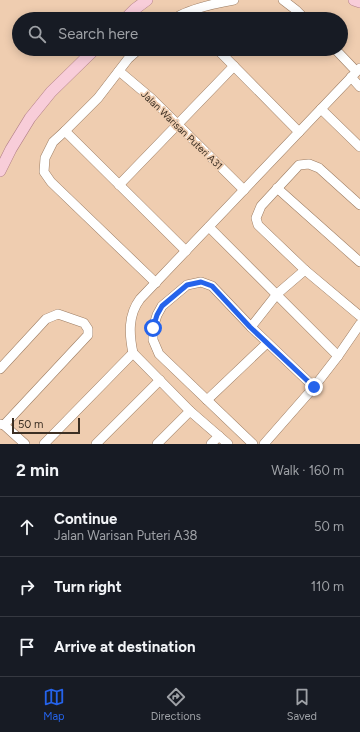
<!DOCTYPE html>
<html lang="en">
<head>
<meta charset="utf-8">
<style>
  :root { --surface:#171b24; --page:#242831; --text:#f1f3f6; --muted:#9ea1a6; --line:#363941; --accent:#2563eb }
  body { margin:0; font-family:Figtree,sans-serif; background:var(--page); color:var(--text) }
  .scale { position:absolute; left:12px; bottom:10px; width:68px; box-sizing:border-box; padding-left:4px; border:2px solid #3c2f23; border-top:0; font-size:11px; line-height:14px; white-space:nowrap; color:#3c2f23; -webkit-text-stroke:3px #efcdb0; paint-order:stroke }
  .stop { position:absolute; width:12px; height:12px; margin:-9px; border:3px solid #2563eb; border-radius:50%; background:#fff }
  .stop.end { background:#2563eb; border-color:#fff; box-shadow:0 1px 4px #0008 }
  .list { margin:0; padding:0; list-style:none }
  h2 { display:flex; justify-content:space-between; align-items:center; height:52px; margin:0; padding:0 16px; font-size:17px }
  h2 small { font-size:13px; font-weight:400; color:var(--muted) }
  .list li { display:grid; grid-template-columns:26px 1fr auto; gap:12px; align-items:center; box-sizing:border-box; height:60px; padding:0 16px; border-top:1px solid var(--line) }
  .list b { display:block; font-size:15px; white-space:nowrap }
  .list p { margin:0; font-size:13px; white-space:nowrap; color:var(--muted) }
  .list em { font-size:13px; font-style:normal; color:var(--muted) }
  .icon { flex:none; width:22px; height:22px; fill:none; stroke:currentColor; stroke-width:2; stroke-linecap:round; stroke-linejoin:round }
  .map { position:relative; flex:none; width:360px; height:444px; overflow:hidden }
  .search { position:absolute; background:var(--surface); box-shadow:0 2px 10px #0003; left:12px; right:12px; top:12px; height:44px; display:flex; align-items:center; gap:10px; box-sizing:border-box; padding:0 14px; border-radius:22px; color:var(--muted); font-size:15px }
  .sheet { height:232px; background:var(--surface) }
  nav { display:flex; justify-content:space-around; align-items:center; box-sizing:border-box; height:56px; border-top:1px solid var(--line); background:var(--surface); font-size:11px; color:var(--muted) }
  nav a { display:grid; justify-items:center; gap:2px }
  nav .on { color:var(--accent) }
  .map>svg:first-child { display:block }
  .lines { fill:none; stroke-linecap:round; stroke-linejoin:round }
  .minor-casing { stroke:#9d7d63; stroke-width:10 }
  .major-casing { stroke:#b38088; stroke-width:12 }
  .minor { stroke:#fff; stroke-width:9 }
  .major { stroke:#f8cdd9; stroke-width:11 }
  .route { stroke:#2563eb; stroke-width:5 }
  .labels { text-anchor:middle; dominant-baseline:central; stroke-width:3.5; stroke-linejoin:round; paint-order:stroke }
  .street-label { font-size:10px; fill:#3c2f23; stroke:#efcdb0 }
</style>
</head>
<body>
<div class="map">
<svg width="360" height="444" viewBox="0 0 360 444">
  <rect width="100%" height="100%" fill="#efcdb0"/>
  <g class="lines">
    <defs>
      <g id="minor">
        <polyline points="283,0 296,10 305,19"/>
        <path d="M174 19C188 9 217 3 234 0"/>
        <polyline points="139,49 128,59 98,98 65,131 53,142 45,158 44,172 51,182 156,283"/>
        <polyline points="217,49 299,132"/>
        <polyline points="335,49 356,71"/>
        <polyline points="119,71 151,98 244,190"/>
        <polyline points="351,77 360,87"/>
        <polyline points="321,109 360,147"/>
        <polyline points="65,131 186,251"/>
        <polyline points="119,185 234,66"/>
        <polyline points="277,188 360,262"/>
        <polyline points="360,205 319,168 309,164 299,165 261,206 256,218 258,225 305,270 360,316"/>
        <polyline points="209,227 338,356"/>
        <polyline points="251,327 277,294 305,270"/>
        <polyline points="0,369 46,319 58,314 84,323 88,329 88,335 4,425"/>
        <polyline points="207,400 267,343"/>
        <polyline points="0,424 4,425 25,444"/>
        <polyline points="44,444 133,353"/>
        <polyline points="96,444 160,380"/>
        <polyline points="157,444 190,411"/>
        <polyline points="211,444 219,436"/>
        <path d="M228 444 190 411 133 353C129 334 128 315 140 299L360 68"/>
        <polyline points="253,444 159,354 153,340 153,328 157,315 162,306 187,285 201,282 212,286 251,327 314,387"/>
        <polyline points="264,444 314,387 338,356 360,324"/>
      </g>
      <g id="major">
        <polyline points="354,0 360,2"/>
        <polyline points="125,19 135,9 147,0"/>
        <polyline points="0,171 11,149 30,118 51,92 95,49"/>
      </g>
    </defs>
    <use href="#minor" class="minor-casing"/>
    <use href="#major" class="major-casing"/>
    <use href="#minor" class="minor"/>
    <use href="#major" class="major"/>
  </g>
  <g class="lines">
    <polyline class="route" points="153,328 157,315 162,306 187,285 201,282 212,286 250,327 314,387"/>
  </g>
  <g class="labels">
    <g class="street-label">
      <text transform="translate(182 130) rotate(44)">Jalan Warisan Puteri A31</text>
    </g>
  </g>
</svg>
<div class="scale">50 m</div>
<div class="stop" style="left:153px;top:328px"></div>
<div class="stop end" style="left:314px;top:387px"></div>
<div class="search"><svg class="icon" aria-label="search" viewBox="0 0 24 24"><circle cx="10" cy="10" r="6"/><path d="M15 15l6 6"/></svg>Search here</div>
</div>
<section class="sheet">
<h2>2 min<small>Walk · 160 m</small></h2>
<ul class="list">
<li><svg class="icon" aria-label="ahead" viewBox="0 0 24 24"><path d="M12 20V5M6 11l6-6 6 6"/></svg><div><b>Continue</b><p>Jalan Warisan Puteri A38</p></div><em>50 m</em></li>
<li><svg class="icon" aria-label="right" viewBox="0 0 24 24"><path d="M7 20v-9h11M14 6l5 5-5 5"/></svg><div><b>Turn right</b></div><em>110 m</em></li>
<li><svg class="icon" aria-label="arrive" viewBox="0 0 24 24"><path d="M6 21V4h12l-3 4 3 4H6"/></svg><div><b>Arrive at destination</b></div></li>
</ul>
</section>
<nav>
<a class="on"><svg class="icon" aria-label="map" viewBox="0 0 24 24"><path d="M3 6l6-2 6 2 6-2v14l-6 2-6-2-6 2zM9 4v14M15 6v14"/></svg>Map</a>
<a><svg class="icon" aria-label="directions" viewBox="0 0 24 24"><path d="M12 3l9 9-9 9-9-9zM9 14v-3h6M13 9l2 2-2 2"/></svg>Directions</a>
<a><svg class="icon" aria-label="saved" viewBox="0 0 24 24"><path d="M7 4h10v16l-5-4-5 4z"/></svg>Saved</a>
</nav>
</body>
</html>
